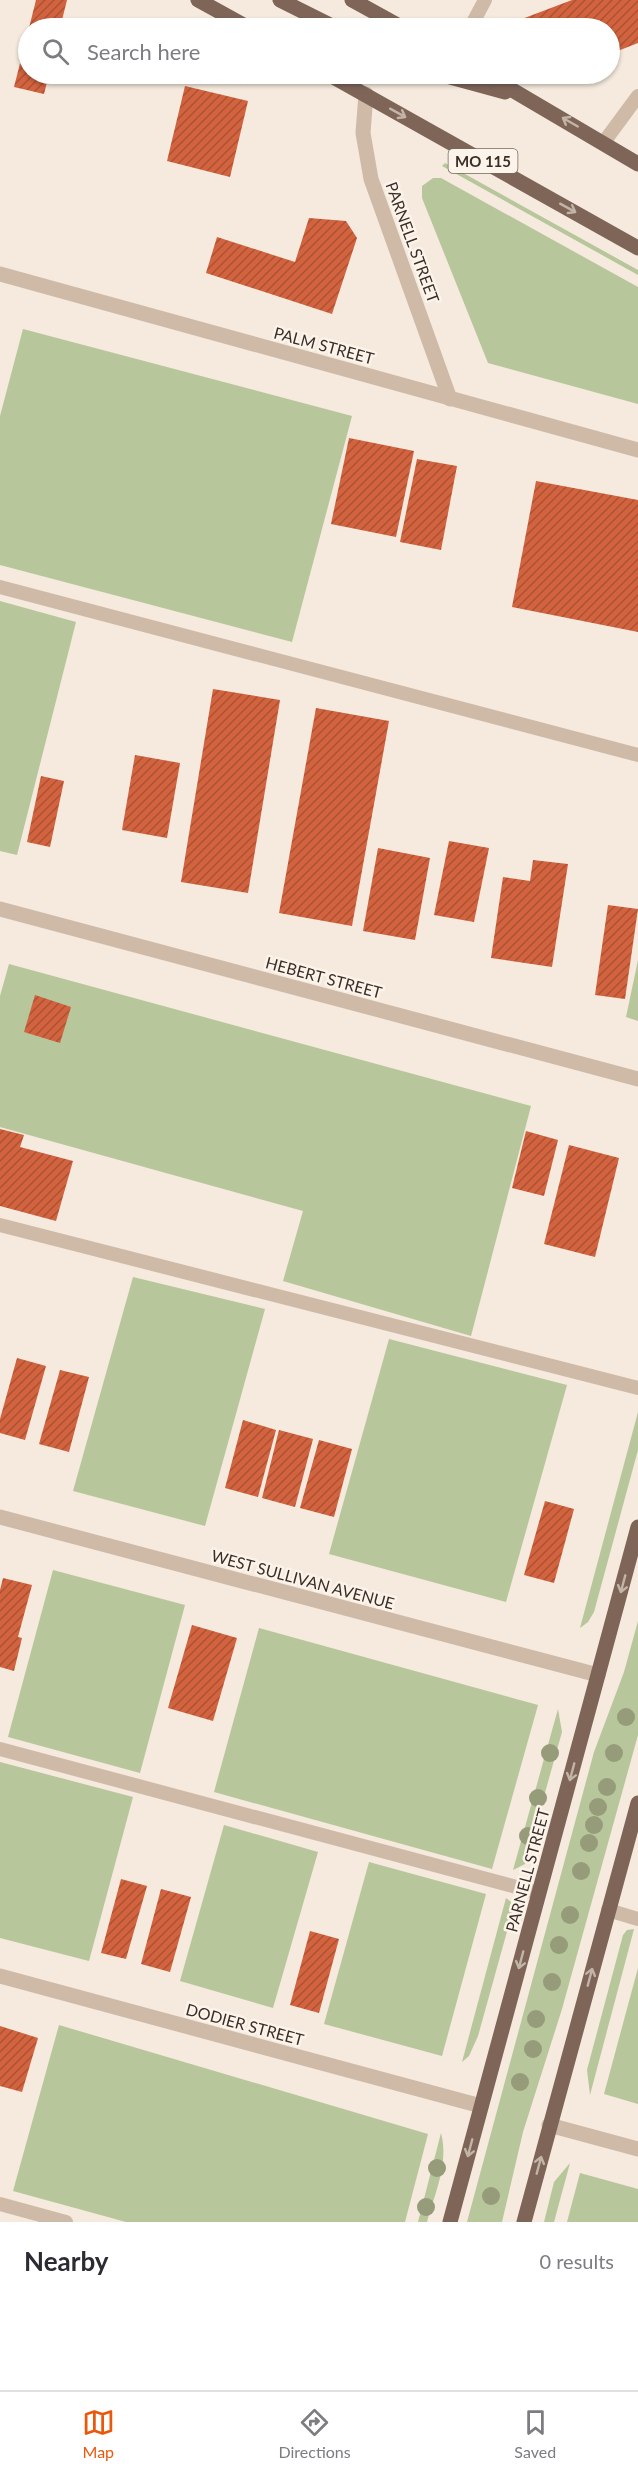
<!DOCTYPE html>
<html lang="en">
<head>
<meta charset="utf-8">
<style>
  :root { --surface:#fff; --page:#f2f2f3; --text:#2b2b33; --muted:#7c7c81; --line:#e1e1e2; --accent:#ea580c }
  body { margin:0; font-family:Lato,sans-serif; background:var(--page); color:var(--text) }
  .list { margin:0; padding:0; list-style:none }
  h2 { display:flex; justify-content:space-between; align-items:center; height:78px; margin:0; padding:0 24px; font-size:26px }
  h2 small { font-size:20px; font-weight:400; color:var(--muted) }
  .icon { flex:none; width:33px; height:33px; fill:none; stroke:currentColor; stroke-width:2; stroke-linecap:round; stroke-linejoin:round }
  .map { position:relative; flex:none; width:638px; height:2222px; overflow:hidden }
  .search { position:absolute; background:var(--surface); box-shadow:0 2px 4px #0004; left:18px; right:18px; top:18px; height:66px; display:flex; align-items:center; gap:15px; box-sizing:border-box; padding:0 21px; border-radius:33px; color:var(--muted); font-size:22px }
  .sheet { height:168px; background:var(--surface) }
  nav { display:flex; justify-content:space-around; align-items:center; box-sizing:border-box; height:84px; border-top:2px solid var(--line); background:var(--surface); font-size:16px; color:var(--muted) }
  nav a { display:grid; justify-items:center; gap:3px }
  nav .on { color:var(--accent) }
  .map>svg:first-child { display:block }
  .green { fill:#b7c69b }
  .building { fill:url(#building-hatch) }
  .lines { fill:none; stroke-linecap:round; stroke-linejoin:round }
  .service { stroke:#cfbaa7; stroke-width:14 }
  .minor { stroke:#cfbaa7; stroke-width:15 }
  .primary { stroke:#7e6558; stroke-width:15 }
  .tree { fill:#969c7a }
  .oneway { stroke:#c3b4a8 }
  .labels { text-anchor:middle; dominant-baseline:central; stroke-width:5; stroke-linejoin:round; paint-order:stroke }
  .shield { fill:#fcf4ea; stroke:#746962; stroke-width:1.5 }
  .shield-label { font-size:15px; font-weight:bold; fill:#3a2e28 }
  .street-label { font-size:16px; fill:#3a2e28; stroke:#fcf4ea }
</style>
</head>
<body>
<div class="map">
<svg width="638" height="2222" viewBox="0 0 638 2222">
  <defs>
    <pattern id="building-hatch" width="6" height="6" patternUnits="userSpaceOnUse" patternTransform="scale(1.5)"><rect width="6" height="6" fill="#d2633e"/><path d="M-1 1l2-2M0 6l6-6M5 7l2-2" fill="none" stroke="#ab5234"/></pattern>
  </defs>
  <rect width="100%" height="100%" fill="#f5eadd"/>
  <g class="green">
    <polygon points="445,163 638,270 638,275 442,166"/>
    <polygon points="433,178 441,178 638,287 638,404 488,363 422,198 422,186"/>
    <polygon points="23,329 352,416 292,642 0,565 0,416"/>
    <polygon points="0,601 76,622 17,855 0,851"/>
    <polygon points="638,960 638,1021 626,1017"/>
    <polygon points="9,964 531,1106 471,1336 283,1281 303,1211 0,1127 0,996"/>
    <polygon points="133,1277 265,1309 205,1526 73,1491"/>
    <polygon points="389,1339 567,1385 506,1602 329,1554"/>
    <polygon points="638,1412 638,1450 594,1612 588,1622 580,1628"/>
    <polygon points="53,1570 185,1605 140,1773 8,1737"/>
    <polygon points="638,1621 638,1735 562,2009 523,2132 502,2222 467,2222 594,1752 624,1672"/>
    <polygon points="259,1628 538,1705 492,1869 214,1792"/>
    <polygon points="558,1709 562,1732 525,1864 513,1870"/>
    <polygon points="0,1762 133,1797 89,1961 0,1938"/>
    <polygon points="224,1825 318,1852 273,2008 180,1981"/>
    <polygon points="369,1862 486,1894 442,2056 324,2024"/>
    <polygon points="506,1898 511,1902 513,1910 478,2036 469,2056 462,2062"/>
    <polygon points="634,1929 590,2095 587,2070 623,1935 627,1930"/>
    <polygon points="638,1968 638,2104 604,2094"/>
    <polygon points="59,2025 428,2134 405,2222 126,2222 13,2191"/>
    <path d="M441 2133C449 2163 435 2193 427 2222H418Z"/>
    <polygon points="570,2163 554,2222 544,2222 554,2182"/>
    <polygon points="580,2173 638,2189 638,2222 567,2222"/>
  </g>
  <g class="building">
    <polygon points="36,0 67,0 60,28 29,28"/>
    <polygon points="572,0 638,0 638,43 610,54 610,28 498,28"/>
    <polygon points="28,32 28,74 49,74 44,94 14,87"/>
    <polygon points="185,86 248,101 230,177 167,161"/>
    <polygon points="309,218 346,221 357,238 332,314 206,273 217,237 295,262"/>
    <polygon points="349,438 414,451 396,537 331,524"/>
    <polygon points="417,459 457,466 441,550 400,542"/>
    <polygon points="536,481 638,500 638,632 512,607"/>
    <polygon points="213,689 280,700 248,893 181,882"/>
    <polygon points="316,708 389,721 352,926 279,913"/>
    <polygon points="135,755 180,763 167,838 122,830"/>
    <polygon points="41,776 64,781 50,847 27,842"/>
    <polygon points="449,841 489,848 474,922 434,915"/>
    <polygon points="378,848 430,858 415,940 363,931"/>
    <polygon points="533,860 568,864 552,967 491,958 503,877 530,881"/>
    <polygon points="608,905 638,909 625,999 595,995"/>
    <polygon points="35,995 71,1007 60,1043 24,1032"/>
    <polygon points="0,1129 24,1135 20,1147 73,1161 56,1221 0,1206"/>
    <polygon points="526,1131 558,1140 544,1196 512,1188"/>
    <polygon points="569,1145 619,1158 595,1257 544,1244"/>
    <polygon points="17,1358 46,1366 25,1440 0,1433 0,1419"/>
    <polygon points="60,1370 89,1377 69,1452 39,1444"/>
    <polygon points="243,1420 276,1430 258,1497 225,1488"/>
    <polygon points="279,1430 313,1439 295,1507 262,1498"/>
    <polygon points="319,1440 352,1449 334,1517 300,1508"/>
    <polygon points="545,1501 574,1509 554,1583 524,1575"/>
    <polygon points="3,1578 32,1585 18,1637 22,1638 14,1671 0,1667 0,1590"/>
    <polygon points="192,1625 237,1638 213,1721 168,1708"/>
    <polygon points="121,1879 147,1886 126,1959 101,1953"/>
    <polygon points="161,1889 191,1897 170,1972 141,1964"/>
    <polygon points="310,1931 339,1939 319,2013 290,2005"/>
    <polygon points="0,2026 38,2038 22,2092 0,2086"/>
  </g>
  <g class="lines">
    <g class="service">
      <polyline points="470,28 485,0"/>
      <polyline points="604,142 638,96"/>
      <polyline points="0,587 638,755"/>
      <polyline points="0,1225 638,1388"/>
      <polyline points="0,1749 539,1893"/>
      <polyline points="608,1910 638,1919"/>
      <polyline points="0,2204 66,2222"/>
    </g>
    <g class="minor">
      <polyline points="366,94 363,133 371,179 450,399"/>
      <polyline points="0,274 638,450"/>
      <polyline points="0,909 638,1079"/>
      <polyline points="0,1517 598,1675"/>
      <polyline points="0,1976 481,2106"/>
      <polyline points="549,2125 638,2149"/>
    </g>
    <g class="primary">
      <polyline points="198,0 249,28"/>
      <polyline points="280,0 336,28"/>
      <polyline points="352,0 403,28"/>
      <polyline points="328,74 638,248"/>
      <polyline points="439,74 505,92"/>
      <polyline points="485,74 638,164"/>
      <polyline points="450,2222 638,1527"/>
      <polyline points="524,2222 638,1803"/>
    </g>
  </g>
  <g class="tree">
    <circle cx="626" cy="1717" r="9"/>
    <circle cx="550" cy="1753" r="9"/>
    <circle cx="614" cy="1753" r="9"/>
    <circle cx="607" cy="1787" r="9"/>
    <circle cx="538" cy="1798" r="9"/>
    <circle cx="598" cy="1807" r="9"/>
    <circle cx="594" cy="1825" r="9"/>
    <circle cx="528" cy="1836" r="9"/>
    <circle cx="589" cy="1843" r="9"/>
    <circle cx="581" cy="1871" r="9"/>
    <circle cx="570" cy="1915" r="9"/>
    <circle cx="559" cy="1945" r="9"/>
    <circle cx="552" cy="1982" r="9"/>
    <circle cx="536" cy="2019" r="9"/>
    <circle cx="533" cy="2049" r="9"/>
    <circle cx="520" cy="2082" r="9"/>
    <circle cx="437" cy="2168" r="9"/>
    <circle cx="491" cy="2196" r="9"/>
    <circle cx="426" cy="2207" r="9"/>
  </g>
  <defs><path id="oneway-shaft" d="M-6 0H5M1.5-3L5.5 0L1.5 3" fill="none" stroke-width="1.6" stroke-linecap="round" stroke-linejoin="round" transform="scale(1.5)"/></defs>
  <g class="oneway">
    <use href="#oneway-shaft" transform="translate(398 113) rotate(29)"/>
    <use href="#oneway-shaft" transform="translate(570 122) rotate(-150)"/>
    <use href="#oneway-shaft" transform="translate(568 208) rotate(29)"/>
    <use href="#oneway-shaft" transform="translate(623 1584) rotate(105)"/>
    <use href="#oneway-shaft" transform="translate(572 1772) rotate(105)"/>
    <use href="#oneway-shaft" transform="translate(521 1960) rotate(105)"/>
    <use href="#oneway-shaft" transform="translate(590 1977) rotate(-75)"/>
    <use href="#oneway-shaft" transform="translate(470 2148) rotate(105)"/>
    <use href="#oneway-shaft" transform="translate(539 2165) rotate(-75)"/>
  </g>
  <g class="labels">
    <rect class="shield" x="448.5" y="149" width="69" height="24" rx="4.5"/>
    <g class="shield-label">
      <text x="483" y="161">MO 115</text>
    </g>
    <g class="street-label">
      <text transform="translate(413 242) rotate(70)">PARNELL STREET</text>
      <text transform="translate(324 345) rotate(15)">PALM STREET</text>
      <text transform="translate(324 977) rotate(15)">HEBERT STREET</text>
      <text transform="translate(303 1579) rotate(15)">WEST SULLIVAN AVENUE</text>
      <text transform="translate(527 1870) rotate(-75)">PARNELL STREET</text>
      <text transform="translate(245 2024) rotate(15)">DODIER STREET</text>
    </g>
  </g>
</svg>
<div class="search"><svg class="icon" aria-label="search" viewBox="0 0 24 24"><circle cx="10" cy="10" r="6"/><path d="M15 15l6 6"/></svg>Search here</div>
</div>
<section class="sheet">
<h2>Nearby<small>0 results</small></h2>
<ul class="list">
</ul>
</section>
<nav>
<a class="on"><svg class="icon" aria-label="map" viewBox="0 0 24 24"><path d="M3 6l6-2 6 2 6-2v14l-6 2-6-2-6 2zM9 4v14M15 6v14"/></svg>Map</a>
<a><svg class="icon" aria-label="directions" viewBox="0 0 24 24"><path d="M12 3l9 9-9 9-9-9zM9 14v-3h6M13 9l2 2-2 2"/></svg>Directions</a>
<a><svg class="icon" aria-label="saved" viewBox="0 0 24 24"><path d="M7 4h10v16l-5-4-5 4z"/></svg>Saved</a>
</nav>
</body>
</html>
